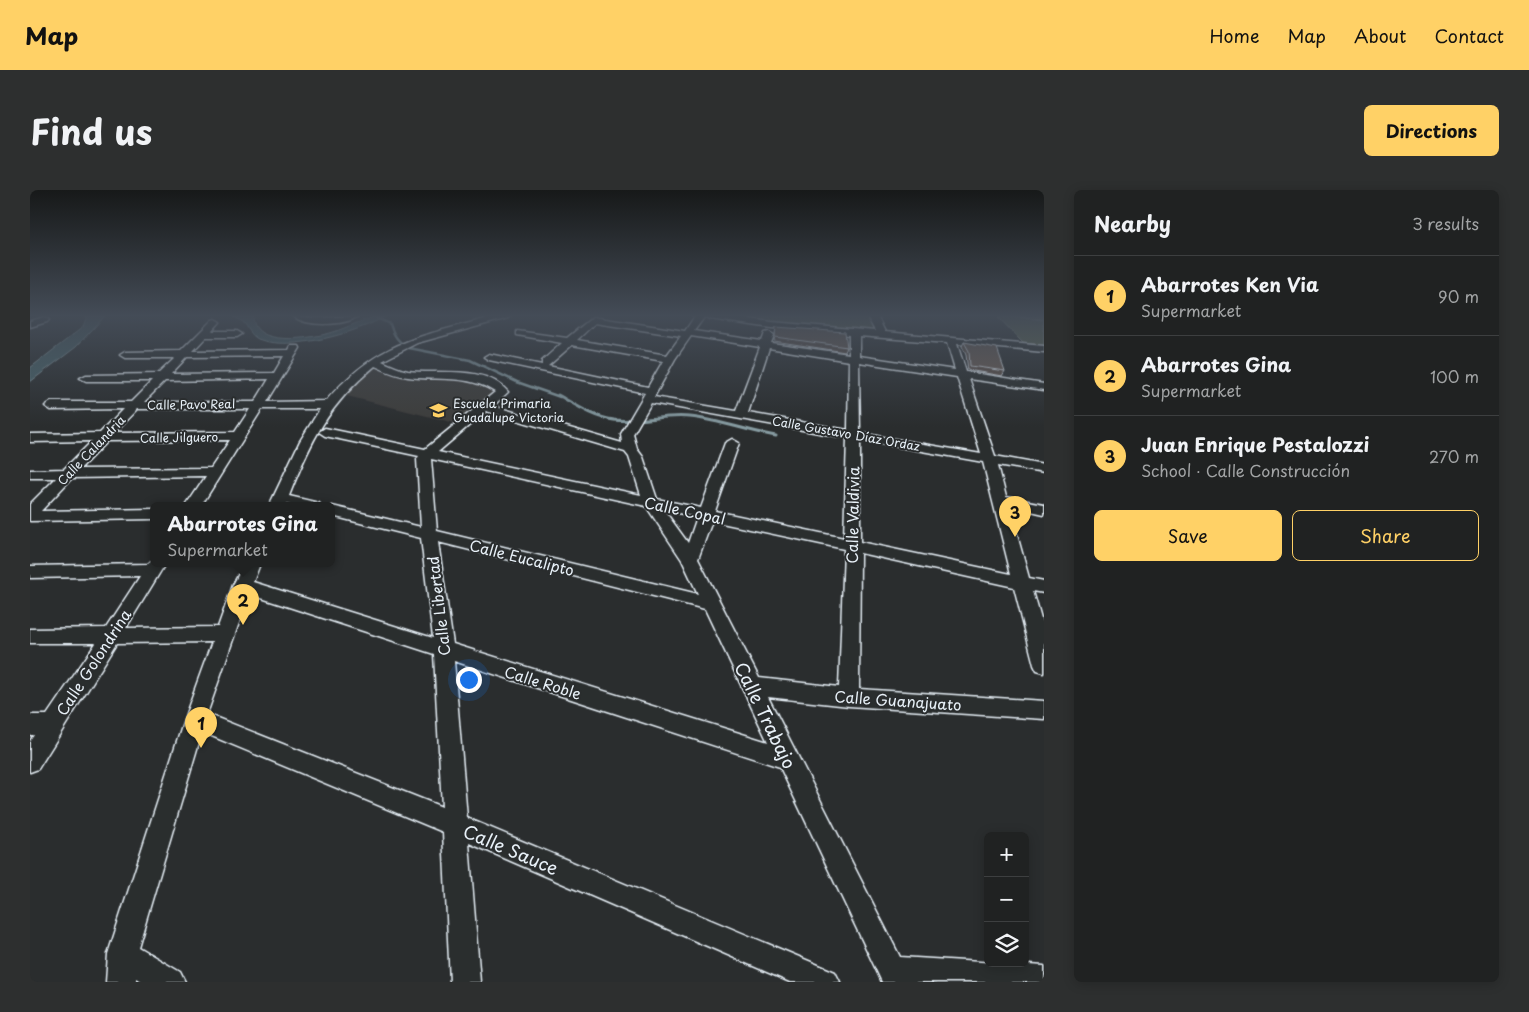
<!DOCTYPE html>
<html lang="en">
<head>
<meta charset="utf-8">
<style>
  :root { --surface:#202222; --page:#2d2f2f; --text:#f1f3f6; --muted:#a2a4a5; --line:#3d3f40; --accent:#ffd166 }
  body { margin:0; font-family:"Playpen Sans",sans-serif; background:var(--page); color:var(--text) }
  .controls { position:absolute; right:15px; bottom:15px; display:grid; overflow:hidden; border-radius:8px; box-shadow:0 2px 12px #0003 }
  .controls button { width:45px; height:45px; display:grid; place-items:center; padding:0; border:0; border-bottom:1px solid var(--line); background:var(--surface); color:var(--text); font:25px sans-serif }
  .you { position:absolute; left:438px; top:489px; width:18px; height:18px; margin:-12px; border:4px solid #fff; border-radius:50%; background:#1a73e8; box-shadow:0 0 0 8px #1a73e833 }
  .badge { display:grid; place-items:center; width:32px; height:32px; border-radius:50%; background:var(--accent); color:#111; font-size:16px; font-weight:700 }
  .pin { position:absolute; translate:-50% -41px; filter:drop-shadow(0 1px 2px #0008) }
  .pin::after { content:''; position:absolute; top:26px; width:18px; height:15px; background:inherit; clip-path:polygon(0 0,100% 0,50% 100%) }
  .popup { position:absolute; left:120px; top:312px; width:185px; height:65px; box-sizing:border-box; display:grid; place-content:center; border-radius:8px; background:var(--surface); filter:drop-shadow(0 1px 4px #0005); font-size:16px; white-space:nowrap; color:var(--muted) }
  .popup b { font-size:19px; color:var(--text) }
  .popup::after { content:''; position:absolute; left:50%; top:100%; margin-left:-10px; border:10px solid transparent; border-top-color:var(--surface) }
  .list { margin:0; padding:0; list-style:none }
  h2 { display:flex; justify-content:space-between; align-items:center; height:65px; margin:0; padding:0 20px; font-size:21px }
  h2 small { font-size:16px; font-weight:400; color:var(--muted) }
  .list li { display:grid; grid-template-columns:32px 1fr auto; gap:15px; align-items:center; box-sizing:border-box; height:80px; padding:0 20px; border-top:1px solid var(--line) }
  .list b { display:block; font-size:19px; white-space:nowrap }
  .list p { margin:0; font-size:16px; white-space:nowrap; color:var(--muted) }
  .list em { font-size:16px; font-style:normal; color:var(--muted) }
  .actions { display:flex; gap:10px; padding:15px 20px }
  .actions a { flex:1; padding:11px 0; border:1px solid var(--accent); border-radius:8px; text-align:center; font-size:18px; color:var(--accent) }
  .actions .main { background:var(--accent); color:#111 }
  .icon { flex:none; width:28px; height:28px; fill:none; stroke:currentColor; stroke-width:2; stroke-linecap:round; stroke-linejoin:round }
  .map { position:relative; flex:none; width:1014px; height:792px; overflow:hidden; border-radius:8px }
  header { display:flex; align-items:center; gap:30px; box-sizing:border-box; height:70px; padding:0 25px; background:var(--accent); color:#111 }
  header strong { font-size:24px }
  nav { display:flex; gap:28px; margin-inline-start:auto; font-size:18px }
  .intro { display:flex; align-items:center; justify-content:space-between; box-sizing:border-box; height:120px; padding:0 30px }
  h1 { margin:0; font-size:35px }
  .button { padding:12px 22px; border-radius:8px; background:var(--accent); color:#111; font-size:18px; font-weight:700 }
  main { display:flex; gap:30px; padding:0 30px }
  aside { flex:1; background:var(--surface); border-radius:8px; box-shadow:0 2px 12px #0003 }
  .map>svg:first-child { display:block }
  .built { fill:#3e3c3a }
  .green { fill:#646e54; stroke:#a6b0a6 }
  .water { fill:#466369; stroke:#879ca2 }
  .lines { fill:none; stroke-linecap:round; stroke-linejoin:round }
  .stream-far1 { stroke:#879ca2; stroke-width:2.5 }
  .stream { stroke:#879ca2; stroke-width:3 }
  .minor-casing { stroke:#e8f1f8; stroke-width:3 }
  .minor { fill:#2a2d2e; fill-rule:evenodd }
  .wall { fill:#5f514a; stroke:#e8f1f8 }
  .building { fill:#6e5e56; stroke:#e8f1f8 }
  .labels { text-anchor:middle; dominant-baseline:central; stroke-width:4; stroke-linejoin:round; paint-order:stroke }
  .far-poi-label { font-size:12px; fill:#e8f1f8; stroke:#2a2d2e; text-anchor:start }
  .far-street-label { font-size:12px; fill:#e8f1f8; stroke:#2a2d2e }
  .street-label { font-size:15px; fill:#e8f1f8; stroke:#2a2d2e }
  .near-street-label { font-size:18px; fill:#e8f1f8; stroke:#2a2d2e }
</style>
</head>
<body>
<header>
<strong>Map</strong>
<nav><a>Home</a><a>Map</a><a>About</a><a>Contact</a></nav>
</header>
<div class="intro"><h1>Find us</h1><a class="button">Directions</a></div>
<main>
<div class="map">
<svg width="1014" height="792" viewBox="0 0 1014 792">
  <rect width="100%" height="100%" fill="#2a2d2e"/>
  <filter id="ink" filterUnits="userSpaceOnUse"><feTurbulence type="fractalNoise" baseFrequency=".02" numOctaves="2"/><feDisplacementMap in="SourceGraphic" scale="10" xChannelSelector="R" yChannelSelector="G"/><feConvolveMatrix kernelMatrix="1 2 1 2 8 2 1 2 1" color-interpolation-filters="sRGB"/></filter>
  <g filter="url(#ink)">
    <polygon class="built" points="344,177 368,186 436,188 461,196 467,202 429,234 313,205"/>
    <g class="green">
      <polygon points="680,126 842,126 851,144 742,135"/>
      <polygon points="1014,126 1014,129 985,127 1014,130 1014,155 993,153 968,127"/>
    </g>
    <g class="water">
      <polygon points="59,126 75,126 46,157 0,192 0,178 53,137 56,128"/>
      <path d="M203 126H223C222 158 281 148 300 143 318 138 337 126 356 126 327 143 260 162 228 149 220 145 219 138 213 132 210 130 206 128 203 126Z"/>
    </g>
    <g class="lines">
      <path class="stream-far1" d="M347 128 360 134C364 146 368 152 379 158L440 170 487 192 530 207"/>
      <path class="stream" d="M528 205C546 215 563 227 584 230 609 233 635 224 660 227 689 230 717 241 746 246"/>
      <defs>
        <g id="minor">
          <path d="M263 126 288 128 328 126C315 136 276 137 263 126Z"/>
          <path d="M465 126H480L478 128 387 153 352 171C360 175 369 179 378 181 409 185 455 174 478 202L463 216 592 253 591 244 615 203 459 170 454 167 459 164 512 175V171L532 153 487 145V141L537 148 563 127 655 141 665 126H675L664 141 732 151 735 143 739 142 744 145 741 153 819 164V145L742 138 680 129 675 126H699L742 132 845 141 837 126H847L855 142 1014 156V162L927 154 936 182 1014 194V200L939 189 965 266 1014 275V283L968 275 976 307 1014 314V324L979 316 999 388 1014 391V403L1003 401 1014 440V483L1007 481 1004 475 984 397 830 363 829 499 1014 511V529L819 516 738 507 870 767 1014 776V792H852L750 577 424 471 437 628 805 782 810 792H760L439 653 450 792H420L413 642 172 542 108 757 150 782 155 792H112L106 788V792H76L78 764 154 529 182 452 87 453 8 579 0 582V551L4 545H0V525H17L66 453H0V439L76 438 110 386 0 388V376L118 374 124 369V374H135L96 438 188 437 203 395 214 374H230L223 392 403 448 391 348 302 326V316L391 337 387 269 389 266 295 246 289 242 295 238 395 259 465 202C438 184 408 191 378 187 367 186 356 181 345 176 299 214 281 250 259 306L289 313 291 316H266L255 314 254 316H239L270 251 290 219H232L171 316H156L176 286 42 288 11 321 124 319V329L0 331V314L26 288H0V280L34 279 62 251 0 252V244L70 243 93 219 21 220 15 216 21 212H101L122 191H56L50 188 56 185 128 184 145 168H95L90 165 95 162 151 161 182 130 185 129 190 132 182 141H207L212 144 207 147H176L163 161 259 160 261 156H269L270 158 237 212 296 211C350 149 391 147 465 126ZM565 133 651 146 637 165 547 150ZM661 146 730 157 706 221 624 207 645 169ZM829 146 917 153 925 180 829 166ZM542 155 633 171 618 197 518 176ZM739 158 819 171 818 240 718 223ZM254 166 244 183 141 184 157 167ZM829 172 927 187 951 264 830 243ZM239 189 225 212H114L135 191ZM621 213 817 248 814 348 685 321 709 253 702 249 695 253 671 318 627 309 613 267 607 259 603 244ZM107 219H220L205 242 84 243ZM456 221 595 262 599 267 611 305 408 262ZM200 250 181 278 50 279 77 251ZM830 250 953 272 981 384 830 352ZM401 269 616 316 652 370 668 404 407 341ZM634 320 667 327 658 353ZM682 331 814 359 809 497 729 488 668 369ZM408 352 675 419 738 552 423 454ZM219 404 404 464 412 617 177 524Z"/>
          <polygon points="14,127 19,130 17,132 0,137 0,131"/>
        </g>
      </defs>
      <use href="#minor" class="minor-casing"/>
      <use href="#minor" class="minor"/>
    </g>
    <g class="wall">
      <polygon points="746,137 817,157 815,162 744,151"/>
      <polygon points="934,152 975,181 972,186 938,180 936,165 932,156"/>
    </g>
    <g class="building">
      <polygon points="746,137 815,142 817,157 745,147"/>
      <polygon points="934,152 967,158 975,181 940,176 939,161"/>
    </g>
  </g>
  <linearGradient id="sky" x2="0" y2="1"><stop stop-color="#171919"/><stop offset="0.53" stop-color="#444c57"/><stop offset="1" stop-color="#444c57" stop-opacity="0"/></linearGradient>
  <rect width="1014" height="237" fill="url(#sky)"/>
  <defs>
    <symbol id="school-bare" viewBox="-9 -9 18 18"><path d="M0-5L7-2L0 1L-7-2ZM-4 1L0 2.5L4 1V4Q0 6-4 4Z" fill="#ffd166" stroke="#2a2d2e" stroke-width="2.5" paint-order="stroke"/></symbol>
  </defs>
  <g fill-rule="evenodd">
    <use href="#school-bare" x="396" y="208" width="25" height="25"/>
  </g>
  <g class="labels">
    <g class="far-poi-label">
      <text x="423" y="213">Escuela Primaria<tspan x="423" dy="14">Guadalupe Victoria</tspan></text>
    </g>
    <g class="far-street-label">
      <text transform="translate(161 214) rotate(-1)">Calle Pavo Real</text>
      <text transform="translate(816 243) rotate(10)">Calle Gustavo Díaz Ordaz</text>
      <text transform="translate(149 247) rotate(-1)">Calle Jilguero</text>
      <text transform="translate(61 260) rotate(-46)">Calle Calandria</text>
    </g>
    <g class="street-label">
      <text transform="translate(655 320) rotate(12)">Calle Copal</text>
      <text transform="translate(822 325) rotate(-89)">Calle Valdivia</text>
      <text transform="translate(492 367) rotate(14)">Calle Eucalipto</text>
      <text transform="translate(408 416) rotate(-97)">Calle Libertad</text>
      <text transform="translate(63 472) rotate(-57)">Calle Golondrina</text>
      <text transform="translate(513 492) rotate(17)">Calle Roble</text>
      <text transform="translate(868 510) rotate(4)">Calle Guanajuato</text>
    </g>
    <g class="near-street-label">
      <text transform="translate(736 525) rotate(64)">Calle Trabajo</text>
      <text transform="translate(481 659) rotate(23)">Calle Sauce</text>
    </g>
  </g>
</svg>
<div class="controls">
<button>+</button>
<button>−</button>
<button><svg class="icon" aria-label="layers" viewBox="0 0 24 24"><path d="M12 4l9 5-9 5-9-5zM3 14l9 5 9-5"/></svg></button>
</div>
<div class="you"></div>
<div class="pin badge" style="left:171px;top:558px">1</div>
<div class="pin badge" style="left:213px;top:435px">2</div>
<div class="popup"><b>Abarrotes Gina</b>Supermarket</div>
<div class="pin badge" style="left:985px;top:347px">3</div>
</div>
<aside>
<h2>Nearby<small>3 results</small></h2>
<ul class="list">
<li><span class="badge">1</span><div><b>Abarrotes Ken Via</b><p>Supermarket</p></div><em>90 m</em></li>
<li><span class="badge">2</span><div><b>Abarrotes Gina</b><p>Supermarket</p></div><em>100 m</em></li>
<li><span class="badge">3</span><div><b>Juan Enrique Pestalozzi</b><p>School · Calle Construcción</p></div><em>270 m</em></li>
</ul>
<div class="actions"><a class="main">Save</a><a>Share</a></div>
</aside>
</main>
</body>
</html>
